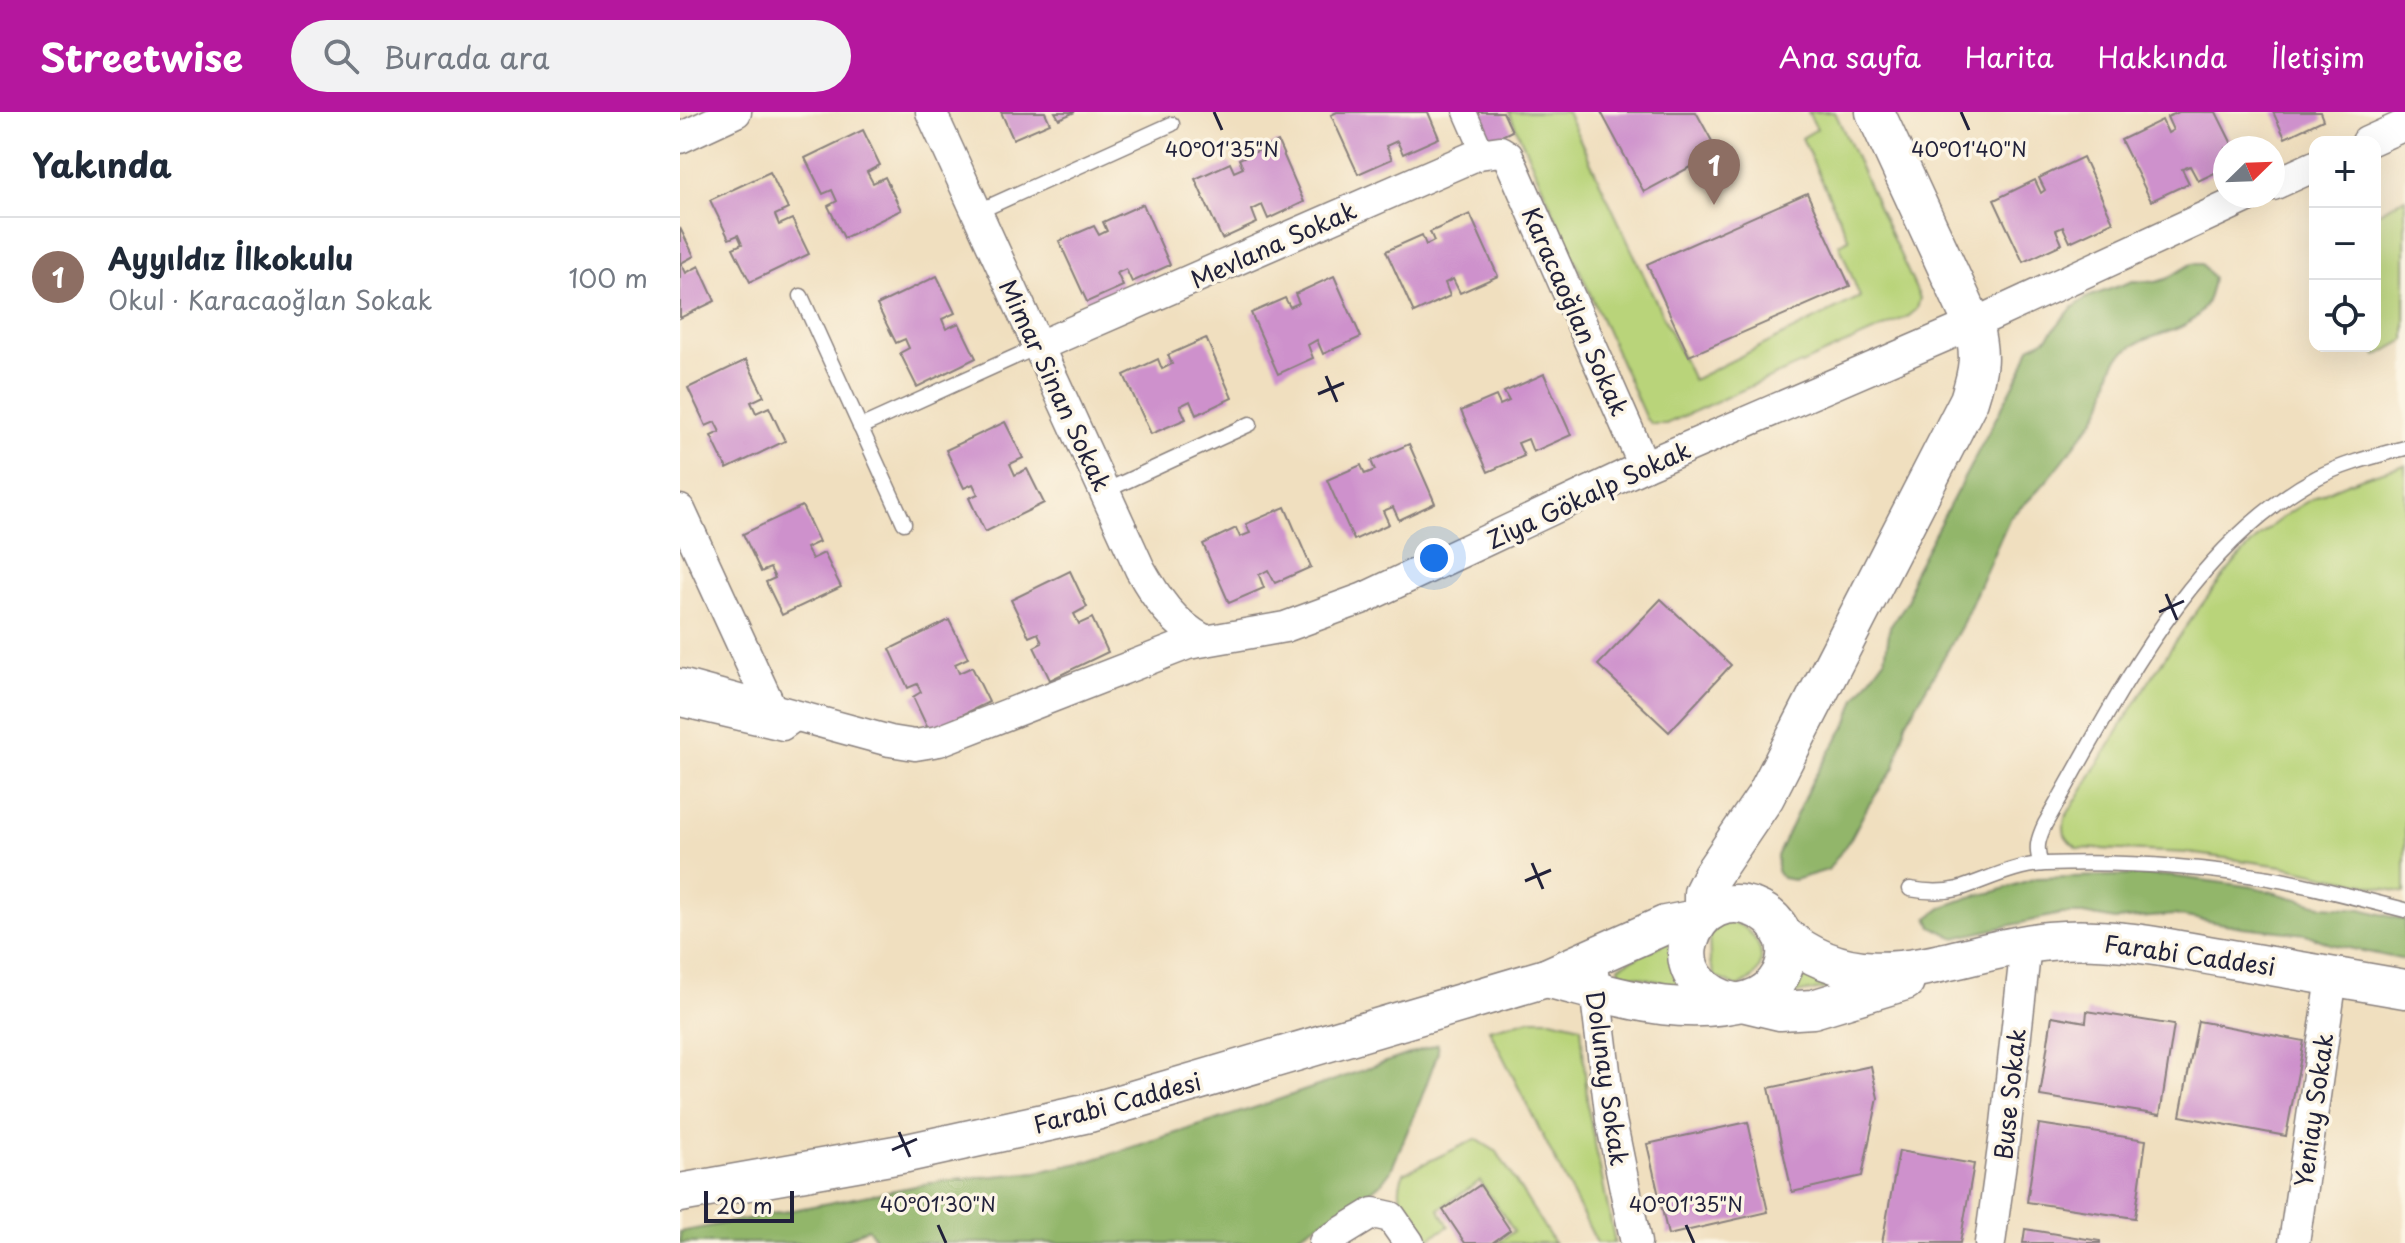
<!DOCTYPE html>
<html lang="tr">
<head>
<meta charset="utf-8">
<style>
  :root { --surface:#fff; --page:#f2f2f3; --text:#1f2937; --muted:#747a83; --line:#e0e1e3; --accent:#b5179e }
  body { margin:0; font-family:"Playpen Sans",sans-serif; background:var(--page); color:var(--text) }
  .controls { position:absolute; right:24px; top:24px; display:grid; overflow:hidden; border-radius:16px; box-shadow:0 8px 32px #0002 }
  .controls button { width:72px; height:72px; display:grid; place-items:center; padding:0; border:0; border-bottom:2px solid var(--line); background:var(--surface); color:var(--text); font:40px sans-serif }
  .compass { position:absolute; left:1533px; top:24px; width:72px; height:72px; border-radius:50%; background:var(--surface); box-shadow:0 8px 32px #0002; rotate:67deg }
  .scale { position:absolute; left:24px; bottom:20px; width:90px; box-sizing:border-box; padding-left:8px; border:4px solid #22223b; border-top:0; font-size:22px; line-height:28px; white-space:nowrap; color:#22223b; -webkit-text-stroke:6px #fcf5e5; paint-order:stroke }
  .you { position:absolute; left:754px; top:446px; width:28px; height:28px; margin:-20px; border:6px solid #fff; border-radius:50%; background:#1a73e8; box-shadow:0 0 0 12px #1a73e833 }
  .badge { display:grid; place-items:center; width:52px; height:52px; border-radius:50%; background:var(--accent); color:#fff; font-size:26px; font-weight:700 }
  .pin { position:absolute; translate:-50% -66px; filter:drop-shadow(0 2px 4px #0008) }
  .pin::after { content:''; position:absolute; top:42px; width:28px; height:24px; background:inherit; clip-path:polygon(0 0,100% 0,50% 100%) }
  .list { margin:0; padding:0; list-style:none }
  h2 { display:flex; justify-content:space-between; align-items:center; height:104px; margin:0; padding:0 32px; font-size:34px }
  h2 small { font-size:26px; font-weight:400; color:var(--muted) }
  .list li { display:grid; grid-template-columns:52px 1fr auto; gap:24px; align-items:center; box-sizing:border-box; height:120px; padding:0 32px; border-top:2px solid var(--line) }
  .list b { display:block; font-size:30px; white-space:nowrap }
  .list p { margin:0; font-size:26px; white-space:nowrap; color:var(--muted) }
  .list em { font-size:26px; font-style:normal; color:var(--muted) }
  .icon { flex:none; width:44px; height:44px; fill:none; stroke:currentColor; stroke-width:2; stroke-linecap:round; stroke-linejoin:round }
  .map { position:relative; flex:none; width:1725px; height:1131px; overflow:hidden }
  header { display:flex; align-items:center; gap:48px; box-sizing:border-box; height:112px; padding:0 40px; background:var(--accent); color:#fff }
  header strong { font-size:38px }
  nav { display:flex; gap:44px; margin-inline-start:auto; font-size:28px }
  .search { width:560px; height:72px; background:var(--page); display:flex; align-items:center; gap:20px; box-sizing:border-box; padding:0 28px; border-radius:44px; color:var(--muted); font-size:30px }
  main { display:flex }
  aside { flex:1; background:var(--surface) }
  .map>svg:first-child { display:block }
  .green { fill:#b9d47a; stroke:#6e7b5a; stroke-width:2 }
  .forest { fill:#92b66a; stroke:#5a6c52; stroke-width:2 }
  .building { fill:#ce91cc }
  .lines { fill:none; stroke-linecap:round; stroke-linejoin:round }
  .service-casing { stroke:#89807d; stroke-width:17 }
  .pedestrian-casing { stroke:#89807d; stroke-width:25 }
  .minor-casing { stroke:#89807d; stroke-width:33 }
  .tertiary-casing { stroke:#89807d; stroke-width:41 }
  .service { stroke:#fff; stroke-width:14 }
  .pedestrian { stroke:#fff; stroke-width:22 }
  .minor { stroke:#fff; stroke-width:30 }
  .tertiary { stroke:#fff; stroke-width:38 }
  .ticks { fill:none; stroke:#22223b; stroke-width:3 }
  .labels { text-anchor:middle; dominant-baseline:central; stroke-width:7; stroke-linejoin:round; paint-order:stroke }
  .street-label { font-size:24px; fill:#22223b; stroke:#fcf5e5 }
  .ticks-label { font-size:20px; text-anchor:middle; fill:#22223b; stroke:#fcf5e5; stroke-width:7; stroke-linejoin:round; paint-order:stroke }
</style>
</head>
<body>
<header>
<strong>Streetwise</strong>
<div class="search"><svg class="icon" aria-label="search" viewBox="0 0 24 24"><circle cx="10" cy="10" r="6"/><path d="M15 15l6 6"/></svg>Burada ara</div>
<nav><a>Ana sayfa</a><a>Harita</a><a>Hakkında</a><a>İletişim</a></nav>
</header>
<main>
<aside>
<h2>Yakında<small></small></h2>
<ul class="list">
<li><span class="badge" style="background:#8d6e63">1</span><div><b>Ayyıldız İlkokulu</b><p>Okul · Karacaoğlan Sokak</p></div><em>100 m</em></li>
</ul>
</aside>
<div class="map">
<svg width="1725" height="1131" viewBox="0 0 1725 1131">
  <rect width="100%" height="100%" fill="#fcf5e5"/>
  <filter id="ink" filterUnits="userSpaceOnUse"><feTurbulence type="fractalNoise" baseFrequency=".0125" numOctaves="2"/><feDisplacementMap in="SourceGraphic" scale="16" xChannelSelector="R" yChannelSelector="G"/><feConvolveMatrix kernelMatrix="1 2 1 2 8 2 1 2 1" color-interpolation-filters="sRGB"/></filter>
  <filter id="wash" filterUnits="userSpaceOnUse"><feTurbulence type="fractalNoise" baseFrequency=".006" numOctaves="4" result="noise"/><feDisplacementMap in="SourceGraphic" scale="32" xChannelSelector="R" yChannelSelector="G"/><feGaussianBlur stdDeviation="1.8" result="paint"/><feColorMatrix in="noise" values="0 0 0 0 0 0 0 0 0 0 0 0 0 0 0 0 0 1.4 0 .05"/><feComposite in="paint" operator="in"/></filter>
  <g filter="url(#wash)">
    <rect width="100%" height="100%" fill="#f0dfbf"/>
    <g class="green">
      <polygon points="829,0 887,0 1013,268 1180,185 1159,132 1169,127 1122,26 1137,17 1128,0 1155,0 1240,186 1237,197 1229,204 986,312 972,312 966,307"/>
      <polygon points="1725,86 1725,228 1697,244 1692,234 1695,234 1695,102"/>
      <path d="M1725 353V781L1602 754 1509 741 1397 736C1385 726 1382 722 1385 706 1429 635 1470 563 1520 495 1549 456 1579 417 1623 392 1655 373 1689 362 1725 353Z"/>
      <path d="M1050 810C1071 813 1088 839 1078 859 1074 867 1065 871 1058 875L1035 865 1030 850 1029 824 1039 814Z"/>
      <polygon points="989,829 998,874 940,860 939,854"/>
      <polygon points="1124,862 1164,873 1109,883"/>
      <polygon points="851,907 871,907 901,914 908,997 935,1131 917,1131 809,917"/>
      <path d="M796 1027 817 1040 874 1131H817L834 1119 800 1069 759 1097 769 1114 745 1129C731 1107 711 1088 724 1061Z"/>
    </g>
    <g class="forest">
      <path d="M1511 152H1522L1533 166C1525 229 1479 212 1444 240 1426 255 1430 279 1421 296 1416 307 1407 317 1400 326 1379 355 1358 382 1330 405L1281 515 1226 611 1215 655 1188 694 1171 726 1148 758 1114 768 1102 766 1097 759V744L1132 669 1168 610 1176 586 1205 547 1210 514 1228 489 1233 462 1342 257 1350 235 1366 227 1391 197 1408 185 1453 169 1476 170 1486 167Z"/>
      <polygon points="1462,763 1491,764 1574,775 1643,794 1681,797 1725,808 1725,848 1650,832 1626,822 1562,815 1494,803 1435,808 1403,802 1380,802 1275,826 1252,814 1248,806 1263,795 1290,785 1314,780 1356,766"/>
      <polygon points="758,932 758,940 741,987 711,1058 702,1070 684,1085 605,1131 198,1131 188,1116 160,1131 0,1131 0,1120 261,1069 357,1060 409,1049 583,993"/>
    </g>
    <g id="blocks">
      <g class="building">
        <polygon points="321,0 365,0 370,11 333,27"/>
        <polygon points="375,0 395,0 379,7"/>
        <polygon points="657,0 748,0 759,26 723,42 717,29 706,34 712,47 678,62 651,3"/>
        <polygon points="796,0 823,0 832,19 809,30"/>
        <polygon points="921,0 1016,0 1038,40 964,80"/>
        <polygon points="1499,0 1536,0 1554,36 1545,36 1545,56 1518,69 1510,54 1502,57 1509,71 1471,89 1441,28 1482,8 1488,21 1493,18 1487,5"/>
        <polygon points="1593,0 1640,0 1643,8 1605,26"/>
        <polygon points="183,18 200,53 187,60 193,71 205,65 221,98 164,126 148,94 157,89 152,78 143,82 125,46"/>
        <polygon points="598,30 624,90 588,107 582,93 572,98 577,111 542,127 515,67 550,51 554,60 563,56 559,47"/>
        <polygon points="1403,45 1433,110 1390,130 1383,115 1376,118 1382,132 1343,150 1314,88 1355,68 1361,81 1365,78 1359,66"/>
        <polygon points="90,60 108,97 95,103 99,113 112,107 129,142 70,170 53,136 62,132 58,123 49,127 30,88"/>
        <polygon points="1127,81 1170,174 1009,244 967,152"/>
        <polygon points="463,92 490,153 452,170 446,157 437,161 443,174 407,190 379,129 414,114 419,123 427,119 423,110"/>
        <polygon points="790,102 818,164 780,181 773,167 765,171 770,184 734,201 706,139 742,123 746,133 754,129 750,120"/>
        <polygon points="0,116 14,144 1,151 6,161 19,154 35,189 0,206"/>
        <polygon points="257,164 275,201 262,207 266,217 279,211 296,246 237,275 220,241 229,236 225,227 216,231 197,193"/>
        <polygon points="654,164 681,225 643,242 637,228 628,233 633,246 598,262 571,201 605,186 610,195 619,191 615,182"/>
        <polygon points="526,226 552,286 516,303 510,289 500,294 506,307 471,322 444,263 478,247 482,257 492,252 488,243"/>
        <polygon points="66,248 84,284 71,290 76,301 89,295 105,329 47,357 31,324 40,320 35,310 26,314 8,276"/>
        <polygon points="864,262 891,323 853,340 848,327 838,331 844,344 808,360 781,299 816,284 820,293 829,289 824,280"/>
        <polygon points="325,310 343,346 330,352 335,363 347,357 364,391 305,420 289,386 298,382 293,372 284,376 266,338"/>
        <polygon points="729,332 755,391 719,408 713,395 703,399 709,412 674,428 647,368 681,353 685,362 695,358 691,349"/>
        <polygon points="122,394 139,430 126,436 132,447 144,441 161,475 102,503 86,470 95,466 90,456 81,460 63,422"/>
        <polygon points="605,395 631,455 595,471 588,458 579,463 584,476 549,491 523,432 556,416 560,425 570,421 566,412"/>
        <polygon points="390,459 407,495 394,502 399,512 412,506 428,540 370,568 354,535 362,531 358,521 349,525 331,488"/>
        <polygon points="981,487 1051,553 989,620 918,553"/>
        <polygon points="269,508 288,546 275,552 279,561 292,555 309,590 249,619 233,585 241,580 237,572 228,576 210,537"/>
        <polygon points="1407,899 1494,913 1480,1003 1360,984 1372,904 1406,910"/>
        <polygon points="1518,909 1624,929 1606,1024 1500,1004"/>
        <polygon points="1191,954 1198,986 1182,1064 1112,1080 1089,976"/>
        <polygon points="1068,1010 1088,1100 988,1123 967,1032"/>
        <polygon points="1359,1012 1466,1028 1455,1106 1347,1090"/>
        <polygon points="1219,1039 1294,1052 1280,1131 1202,1131"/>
        <polygon points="800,1073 830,1118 812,1131 785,1131 763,1098"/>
        <polygon points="1345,1117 1420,1129 1420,1131 1343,1131"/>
      </g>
    </g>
  </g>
  <g filter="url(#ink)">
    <use href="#blocks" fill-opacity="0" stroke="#89807d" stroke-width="2"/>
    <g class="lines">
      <defs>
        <g id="service">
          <polyline points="297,100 492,12"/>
          <polyline points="121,184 224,411"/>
          <polyline points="180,315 359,234"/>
          <polyline points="425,379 570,312"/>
          <path d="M1361 752C1355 736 1358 727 1365 712 1436 589 1507 435 1638 365 1665 351 1696 344 1725 336"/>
          <path d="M1230 777C1246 780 1262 781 1278 777 1307 768 1334 753 1365 752 1440 749 1515 754 1589 766 1634 774 1680 787 1725 798"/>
        </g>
        <g id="pedestrian">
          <polyline points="785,0 803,41"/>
          <polyline points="0,593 103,617 121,604"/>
        </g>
        <g id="minor">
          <path d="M251 0 460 457C477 487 493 511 524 528"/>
          <polyline points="0,26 56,0"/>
          <polyline points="1687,30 1725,13"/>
          <polyline points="1593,73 1635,54"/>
          <polyline points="359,234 799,42 820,39 828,44 964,354"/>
          <polyline points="0,398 91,596"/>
          <polyline points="0,572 210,629 235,633 259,629 508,532 605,515 684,486 964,354 1293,212 1570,84"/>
          <polyline points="913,861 931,1008 956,1131"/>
          <polyline points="644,1131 693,1101 711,1105 729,1131"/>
          <polyline points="1310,1131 1325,1021 1346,833"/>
          <polyline points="1614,1131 1652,865"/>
        </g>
        <g id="tertiary">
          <path d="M1023 804V781L1032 763 1085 685 1289 288C1299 257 1301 243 1293 212L1195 0"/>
          <path d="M1101 821C1186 896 1274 838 1369 829 1427 823 1487 836 1545 846 1605 856 1665 867 1725 877"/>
          <path d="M866 866C935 883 998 908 1069 888 1083 884 1094 875 1101 862 1130 800 1030 758 1009 830 1000 860 1026 885 1054 890"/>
          <polyline points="1062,890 1100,899 1133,897 1225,869"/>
          <polyline points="0,1081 227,1041 409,1001 866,866 985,813 1021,806"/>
        </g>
      </defs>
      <use href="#service" class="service-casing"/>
      <use href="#pedestrian" class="pedestrian-casing"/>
      <use href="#minor" class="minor-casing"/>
      <use href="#tertiary" class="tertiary-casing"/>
      <use href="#service" class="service"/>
      <use href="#pedestrian" class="pedestrian"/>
      <use href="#minor" class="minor"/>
      <use href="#tertiary" class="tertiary"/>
    </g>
  </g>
  <path class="ticks" d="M534 0 542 18M1281 0 1289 18M646 264 657 290M638 282 664 271M1486 482 1497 508M1479 500 1504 489M852 751 863 777M845 769 871 758M219 1020 230 1045M212 1038 237 1027M258 1113 266 1131M1006 1113 1014 1131"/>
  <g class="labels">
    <g class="street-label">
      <text transform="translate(593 132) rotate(-24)">Mevlana Sokak</text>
      <text transform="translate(896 199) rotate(66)">Karacaoğlan Sokak</text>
      <text transform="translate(376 273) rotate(65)">Mimar Sinan Sokak</text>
      <text transform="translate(908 382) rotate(-25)">Ziya Gökalp Sokak</text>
      <text transform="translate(1510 842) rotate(8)">Farabi Caddesi</text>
      <text transform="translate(928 966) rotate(82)">Dolunay Sokak</text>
      <text transform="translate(1329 982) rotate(-84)">Buse Sokak</text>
      <text transform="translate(437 990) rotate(-15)">Farabi Caddesi</text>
      <text transform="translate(1633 998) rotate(-82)">Yeniay Sokak</text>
    </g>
  </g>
  <g class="ticks-label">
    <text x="542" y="45">40°01'35"N</text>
    <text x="1289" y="45">40°01'40"N</text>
    <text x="258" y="1100">40°01'30"N</text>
    <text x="1006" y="1100">40°01'35"N</text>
  </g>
</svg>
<div class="controls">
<button>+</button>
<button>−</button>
<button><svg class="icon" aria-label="locate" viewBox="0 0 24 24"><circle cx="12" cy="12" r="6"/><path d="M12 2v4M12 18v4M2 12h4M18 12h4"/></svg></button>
</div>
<svg class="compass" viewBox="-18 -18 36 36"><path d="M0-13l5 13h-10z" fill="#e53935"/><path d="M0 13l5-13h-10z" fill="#747a83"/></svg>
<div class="scale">20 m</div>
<div class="you"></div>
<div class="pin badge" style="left:1034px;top:93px;background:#8d6e63">1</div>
</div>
</main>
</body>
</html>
